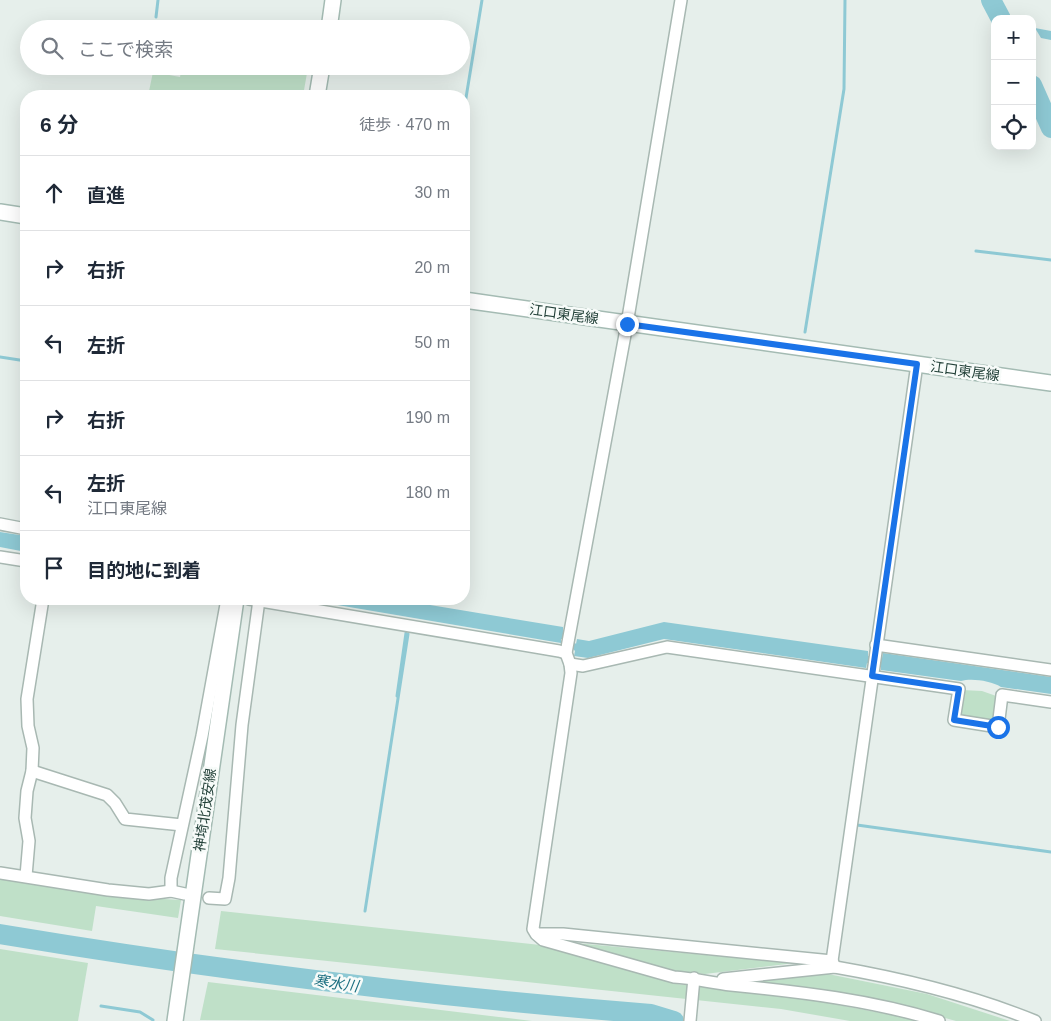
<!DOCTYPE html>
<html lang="ja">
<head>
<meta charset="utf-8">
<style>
  :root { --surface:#fff; --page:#f6f6f7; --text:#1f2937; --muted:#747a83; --line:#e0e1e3 }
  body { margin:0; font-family:Helvetica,"Noto Sans JP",sans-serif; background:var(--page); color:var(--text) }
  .controls { position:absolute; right:15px; top:15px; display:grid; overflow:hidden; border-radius:10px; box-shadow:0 5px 20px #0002 }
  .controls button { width:45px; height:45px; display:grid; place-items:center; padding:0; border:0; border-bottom:1px solid var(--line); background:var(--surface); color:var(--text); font:25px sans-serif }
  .stop { position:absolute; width:15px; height:15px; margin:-11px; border:4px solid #1a73e8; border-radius:50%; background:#fff }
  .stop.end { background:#1a73e8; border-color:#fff; box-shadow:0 1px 5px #0008 }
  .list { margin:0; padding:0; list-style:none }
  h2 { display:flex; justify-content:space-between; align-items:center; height:65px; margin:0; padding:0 20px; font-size:21px }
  h2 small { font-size:16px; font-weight:400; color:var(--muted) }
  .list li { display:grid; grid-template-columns:32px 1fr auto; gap:15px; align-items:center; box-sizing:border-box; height:75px; padding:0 20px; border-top:1px solid var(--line) }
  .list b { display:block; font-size:19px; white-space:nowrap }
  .list p { margin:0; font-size:16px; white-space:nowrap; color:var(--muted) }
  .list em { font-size:16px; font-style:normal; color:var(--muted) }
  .icon { flex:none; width:28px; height:28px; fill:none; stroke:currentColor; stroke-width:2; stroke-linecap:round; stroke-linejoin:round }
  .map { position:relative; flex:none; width:1051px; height:1021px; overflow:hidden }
  .search { position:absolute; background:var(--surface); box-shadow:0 5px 20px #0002; left:20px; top:20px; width:450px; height:55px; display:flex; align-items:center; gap:12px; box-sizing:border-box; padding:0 18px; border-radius:28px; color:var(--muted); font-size:19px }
  .panel { position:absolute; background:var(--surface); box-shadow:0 5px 20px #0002; left:20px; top:90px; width:450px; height:515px; border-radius:20px }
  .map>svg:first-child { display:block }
  .green { fill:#bfe0c8 }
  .water { fill:#8ec9d4 }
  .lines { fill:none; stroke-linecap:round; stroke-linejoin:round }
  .stream { stroke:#8ec9d4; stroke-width:3 }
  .river { stroke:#8ec9d4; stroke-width:20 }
  .street-casing { stroke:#a8b8b2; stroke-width:14 }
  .secondary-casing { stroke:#a4bbb3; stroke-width:18 }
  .street { stroke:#fff; stroke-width:11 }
  .secondary { stroke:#fff; stroke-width:15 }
  .route { stroke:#1a73e8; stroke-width:6 }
  .labels { text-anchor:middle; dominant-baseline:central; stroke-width:5; stroke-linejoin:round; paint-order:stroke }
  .street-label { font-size:14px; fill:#24423a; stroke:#f7fbf9 }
  .water-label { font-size:15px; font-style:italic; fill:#1c6f80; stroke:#f7fbf9 }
</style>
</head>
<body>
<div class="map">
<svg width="1051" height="1021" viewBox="0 0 1051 1021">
  <rect width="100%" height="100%" fill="#e6efeb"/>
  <g class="green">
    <polygon points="182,66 303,66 307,73 303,96 148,96 153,72 180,77"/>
    <polygon points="962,690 982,691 999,697 995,717 989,722 962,717 958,710"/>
    <polygon points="0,877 114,896 181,900 178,918 96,906 92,931 0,916"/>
    <polygon points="221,911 559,947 676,984 796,997 924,1021 850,1021 781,1009 215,949"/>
    <polygon points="575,943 795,963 705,974 675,971"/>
    <polygon points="0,949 88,963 78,1021 0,1021"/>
    <polygon points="828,974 927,994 1010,1021 956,1021 902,1006 805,987 738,981"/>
    <polygon points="208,982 532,1021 200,1020"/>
  </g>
  <g class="water">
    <polygon points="1035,28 1051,31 1051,40 1041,38"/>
    <polygon points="0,532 26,536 26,552 0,547"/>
    <path d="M302 599H394L563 627V632H565L576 644 577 639 589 641 664 622 868 651V656L882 658 883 653 1051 677V694L1001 687C991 681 972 678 961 681L881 670V665L867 663 866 668 664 639 588 658 574 656 575 651 564 639H561V643Z"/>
  </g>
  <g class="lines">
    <g class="stream">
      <polyline points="156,17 158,0"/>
      <polyline points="464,110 482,0"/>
      <polyline points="976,251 1051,260"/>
      <polyline points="805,332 844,89 845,0"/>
      <polyline points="0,357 26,361"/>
      <polyline points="397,696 406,633"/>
      <polyline points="857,825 1051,852"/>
      <polyline points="365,911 408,634"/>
      <polyline points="101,1006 140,1012 153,1020"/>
    </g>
    <g class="river">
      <polyline points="991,0 1001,19"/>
      <polyline points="1032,85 1051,128"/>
      <path d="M0 934C216 970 433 997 651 1014L674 1021"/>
    </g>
    <defs>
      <g id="street">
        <path d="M681 0 627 324 566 653 570 664 571 673 533 929 536 934 543 940 674 977C693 978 712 983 731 985 801 992 871 1000 939 1021"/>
        <polyline points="0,524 26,529"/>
        <polyline points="0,557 26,561"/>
        <polyline points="249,599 559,651 566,653"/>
        <polyline points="876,645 1051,670"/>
        <polyline points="570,664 583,666 667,647 959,689 954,720 998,727 1002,695 1051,702"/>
        <polyline points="32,771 107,795 115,803 125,819 182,825"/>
        <polyline points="0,873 108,890 149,894 171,891 185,894"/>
        <polyline points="26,876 29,841 25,818 27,791 32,771 33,748 28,726 27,699 43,599"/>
        <polyline points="171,891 171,878 202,736 227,599"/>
        <polyline points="209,898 225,899 229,878 242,725 259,600"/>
        <path d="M537 934H563L832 961 835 967C904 979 971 995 1035 1021"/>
        <polyline points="832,961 917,364"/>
        <polyline points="723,979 835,967"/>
        <polyline points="690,1021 694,978"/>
      </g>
      <g id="secondary">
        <polyline points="329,29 333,0"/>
        <polyline points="317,96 322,66"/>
        <polyline points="0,212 26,216"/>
        <polyline points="464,300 1051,383"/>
        <polyline points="175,1021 236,599"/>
      </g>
    </defs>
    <use href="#street" class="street-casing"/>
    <use href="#secondary" class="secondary-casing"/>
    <use href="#street" class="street"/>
    <use href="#secondary" class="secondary"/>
  </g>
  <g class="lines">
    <polyline class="route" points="627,324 917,364 872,676 959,689 954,720 998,727"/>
  </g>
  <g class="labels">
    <g class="street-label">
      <text transform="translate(564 314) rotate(8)">江口東尾線</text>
      <text transform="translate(965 371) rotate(8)">江口東尾線</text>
      <text transform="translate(205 810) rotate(-82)">神埼北茂安線</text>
    </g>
    <g class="water-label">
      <text transform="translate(336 983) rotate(8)">寒水川</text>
    </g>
  </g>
</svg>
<div class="controls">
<button>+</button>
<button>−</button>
<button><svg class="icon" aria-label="locate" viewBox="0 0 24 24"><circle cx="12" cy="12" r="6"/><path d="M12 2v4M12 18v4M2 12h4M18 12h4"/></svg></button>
</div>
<div class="stop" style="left:998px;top:727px"></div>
<div class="stop end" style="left:627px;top:324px"></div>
<div class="search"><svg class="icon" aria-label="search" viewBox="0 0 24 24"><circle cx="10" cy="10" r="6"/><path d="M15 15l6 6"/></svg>ここで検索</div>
<section class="panel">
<h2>6 分<small>徒歩 · 470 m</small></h2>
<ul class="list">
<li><svg class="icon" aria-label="ahead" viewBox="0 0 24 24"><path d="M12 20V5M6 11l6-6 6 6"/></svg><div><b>直進</b></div><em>30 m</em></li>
<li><svg class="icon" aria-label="right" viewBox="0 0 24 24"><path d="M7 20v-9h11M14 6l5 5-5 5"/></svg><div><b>右折</b></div><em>20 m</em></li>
<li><svg class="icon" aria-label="left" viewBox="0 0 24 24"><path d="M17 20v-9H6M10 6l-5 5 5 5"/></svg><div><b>左折</b></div><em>50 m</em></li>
<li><svg class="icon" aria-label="right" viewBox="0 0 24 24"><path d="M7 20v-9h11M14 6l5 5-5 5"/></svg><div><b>右折</b></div><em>190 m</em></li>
<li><svg class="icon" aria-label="left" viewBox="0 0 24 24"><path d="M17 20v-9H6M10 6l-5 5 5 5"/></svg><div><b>左折</b><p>江口東尾線</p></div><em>180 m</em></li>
<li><svg class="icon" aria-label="arrive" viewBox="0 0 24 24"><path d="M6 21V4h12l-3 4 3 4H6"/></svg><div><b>目的地に到着</b></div></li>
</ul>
</section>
</div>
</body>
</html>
